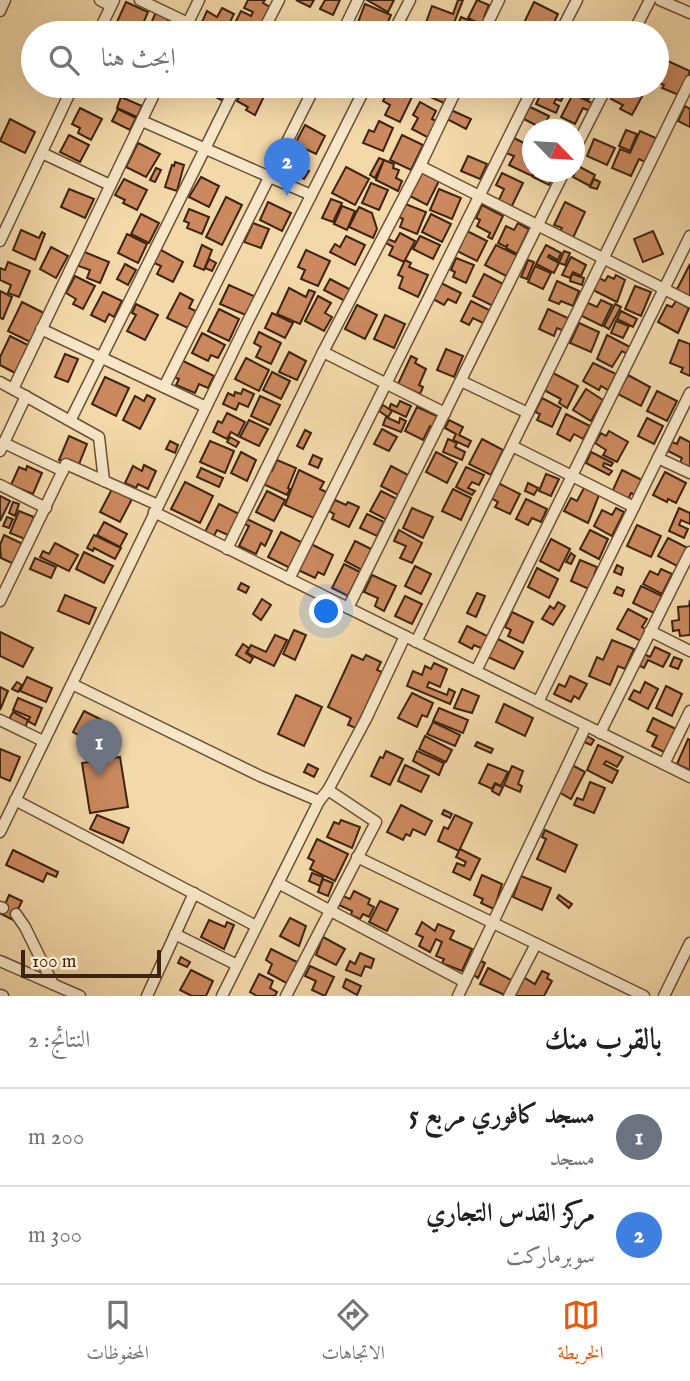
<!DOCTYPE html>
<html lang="ar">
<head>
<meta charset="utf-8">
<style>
  :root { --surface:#fff; --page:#f6f6f6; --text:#202124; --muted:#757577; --line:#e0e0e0; --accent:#ea580c }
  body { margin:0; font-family:"IM FELL English",Amiri,serif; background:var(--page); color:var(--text); direction:rtl }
  .compass { position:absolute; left:522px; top:119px; width:63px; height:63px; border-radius:50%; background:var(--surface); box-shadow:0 7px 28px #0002; rotate:115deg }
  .scale { position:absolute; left:21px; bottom:18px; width:140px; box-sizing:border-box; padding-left:7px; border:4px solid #3e2410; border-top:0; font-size:19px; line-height:24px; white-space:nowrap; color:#3e2410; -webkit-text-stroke:5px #f7e6c7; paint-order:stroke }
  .you { position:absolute; left:327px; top:612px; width:24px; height:24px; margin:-18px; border:5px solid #fff; border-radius:50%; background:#1a73e8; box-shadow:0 0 0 10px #1a73e833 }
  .badge { display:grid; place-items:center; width:46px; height:46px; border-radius:50%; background:var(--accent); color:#fff; font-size:23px; font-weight:700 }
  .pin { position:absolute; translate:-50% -58px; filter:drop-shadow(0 2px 4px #0008) }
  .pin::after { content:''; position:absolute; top:37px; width:24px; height:21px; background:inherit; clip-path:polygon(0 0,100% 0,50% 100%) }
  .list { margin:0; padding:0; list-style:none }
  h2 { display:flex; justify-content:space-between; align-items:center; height:91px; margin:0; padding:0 28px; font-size:30px }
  h2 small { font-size:23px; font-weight:400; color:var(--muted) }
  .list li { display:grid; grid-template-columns:46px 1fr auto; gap:21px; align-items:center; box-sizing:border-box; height:98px; padding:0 28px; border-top:2px solid var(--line) }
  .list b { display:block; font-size:26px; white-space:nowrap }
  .list p { margin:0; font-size:23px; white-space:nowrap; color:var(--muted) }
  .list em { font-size:23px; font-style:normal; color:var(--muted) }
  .icon { flex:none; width:38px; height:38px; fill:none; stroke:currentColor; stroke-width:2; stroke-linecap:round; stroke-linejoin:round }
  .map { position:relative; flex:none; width:690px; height:996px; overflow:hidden; direction:ltr }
  .search { position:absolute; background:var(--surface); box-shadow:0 7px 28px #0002; left:21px; right:21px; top:21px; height:77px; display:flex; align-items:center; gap:18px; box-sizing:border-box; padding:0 24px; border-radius:38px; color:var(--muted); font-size:26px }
  .sheet { height:287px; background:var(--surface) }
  nav { display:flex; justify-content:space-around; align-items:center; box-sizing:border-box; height:98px; border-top:2px solid var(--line); background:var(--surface); font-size:19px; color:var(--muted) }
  nav a { display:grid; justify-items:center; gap:4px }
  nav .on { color:var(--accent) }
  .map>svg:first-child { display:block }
  .building { fill:#cc895f; stroke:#3e2410; stroke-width:2 }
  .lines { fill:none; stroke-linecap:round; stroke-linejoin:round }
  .minor-casing { stroke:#6b5136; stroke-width:13 }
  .minor { stroke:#f7e6c7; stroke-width:10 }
</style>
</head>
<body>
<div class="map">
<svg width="690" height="996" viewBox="0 0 690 996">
  <rect width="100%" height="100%" fill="#f3d9a9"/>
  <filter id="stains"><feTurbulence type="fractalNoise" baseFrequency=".00286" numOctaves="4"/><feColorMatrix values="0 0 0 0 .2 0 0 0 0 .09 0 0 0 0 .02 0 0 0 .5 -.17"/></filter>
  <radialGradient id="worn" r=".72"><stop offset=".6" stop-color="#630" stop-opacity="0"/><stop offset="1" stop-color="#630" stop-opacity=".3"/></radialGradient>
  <g class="building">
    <polygon points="248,0 265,0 263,3 270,7 258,33 230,33 241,11 251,16 253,12 244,8"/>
    <polygon points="296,0 314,0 310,7"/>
    <polygon points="325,0 340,0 333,15 320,9"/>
    <polygon points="367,0 394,0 388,12"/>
    <polygon points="458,0 463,0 452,28 438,23 434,32 424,28 432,6 453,14"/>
    <polygon points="477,0 489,5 484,17 489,20 486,27 468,18"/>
    <polygon points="126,2 148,12 139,33 116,24"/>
    <polygon points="534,2 558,14 549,33 524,33 520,31"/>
    <polygon points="365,4 391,15 383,33 376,33 357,25"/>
    <polygon points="222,8 234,14 227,28 217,23 213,30 201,24 207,11 217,17"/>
    <polygon points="156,12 169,18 162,33 143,33 146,26 149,28"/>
    <polygon points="461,17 477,24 473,33 454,33"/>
    <polygon points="438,23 445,26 441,33 434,33"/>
    <polygon points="217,25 225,28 222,33 214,32"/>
    <polygon points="659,57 690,71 681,96 662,88 664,85 657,82"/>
    <polygon points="208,86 233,86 225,102 205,91"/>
    <polygon points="245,86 258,86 267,90 255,115 246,110 248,107 237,101"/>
    <polygon points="335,86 355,86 351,93"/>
    <polygon points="390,86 412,97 400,122 385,115 390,105 383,101"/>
    <polygon points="417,86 448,86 447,88 454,91 448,105 415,90"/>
    <polygon points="500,86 524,86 519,95"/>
    <polygon points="545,86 551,86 565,93 561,101 556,99 554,103 559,106 556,113 536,104"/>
    <polygon points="580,86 603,86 597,97 591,94 588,100 576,93"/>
    <polygon points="618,86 640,86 646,89 632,115 620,109 623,105 611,99"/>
    <polygon points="573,94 594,104 590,111 583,108 575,124 561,117"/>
    <polygon points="121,97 142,106 137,117 117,108"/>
    <polygon points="420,102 436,111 432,119 438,122 429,138 412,129 418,118 413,115"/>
    <polygon points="526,105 549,116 543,129 520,117"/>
    <polygon points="685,106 690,109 690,127 678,121"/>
    <polygon points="80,108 102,119 91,140 78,133 80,128 72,124"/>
    <polygon points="118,109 136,118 130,130 112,121"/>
    <polygon points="451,110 471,119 466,129 447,119"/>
    <polygon points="10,119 35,132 25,153 0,141"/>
    <polygon points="379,121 393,128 383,151 363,143 369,130 374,132"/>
    <polygon points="305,125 325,136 316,154 295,144"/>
    <polygon points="626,130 637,134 630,151 619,146"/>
    <polygon points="640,131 658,139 647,163 639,159 631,176 612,168 620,149 630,153"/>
    <polygon points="69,135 89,145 80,162 60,152"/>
    <polygon points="402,135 423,145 411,170 390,160"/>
    <polygon points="514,138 532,147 532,172 534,172 532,176 509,165 514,156 506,153"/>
    <polygon points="594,139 615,148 607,165 587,156"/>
    <polygon points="138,143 160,154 146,177 126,167"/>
    <polygon points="300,151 306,154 302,163 296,160"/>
    <polygon points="468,156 487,164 480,179 461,171"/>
    <polygon points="379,158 384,160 375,178 370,175"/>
    <polygon points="288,160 309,171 304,179 284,169"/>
    <polygon points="384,160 394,164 393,168 399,170 396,178 402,181 398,191 376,180"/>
    <polygon points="175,162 184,165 177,191 165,187 172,165 174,166"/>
    <polygon points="578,166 595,175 590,186 573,177"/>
    <polygon points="346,167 369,179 355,205 332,193"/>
    <polygon points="156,168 161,170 155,182 150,180"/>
    <polygon points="420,172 439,181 427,205 408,195"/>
    <polygon points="535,172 556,172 549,185 533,177"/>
    <polygon points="502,173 523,183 510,210 497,204 504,189 496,185"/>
    <polygon points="201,177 219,186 209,207 189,197"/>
    <polygon points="124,179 147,190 137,210 123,203 125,200 115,195"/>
    <polygon points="594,179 600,182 597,189 590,187"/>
    <polygon points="371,183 388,190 379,210 362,203"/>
    <polygon points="69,189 94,199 85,218 61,207"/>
    <polygon points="439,189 461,198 452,219 430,210"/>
    <polygon points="226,197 242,205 222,245 206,237"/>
    <polygon points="331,199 342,203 333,222 322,218"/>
    <polygon points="268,202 291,213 282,231 260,220"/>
    <polygon points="565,202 585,212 571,242 558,235 562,228 554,225"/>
    <polygon points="403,203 426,212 417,234 400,227 403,219 397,216"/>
    <polygon points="482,205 503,216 492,239 488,237 490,233 477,226 480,220 476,218"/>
    <polygon points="342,206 355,211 347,230 334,224"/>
    <polygon points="359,207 372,213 377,229 373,238 349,227"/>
    <polygon points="189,209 209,217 202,234 187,228 189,223 184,221"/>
    <polygon points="141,214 159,223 149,243 131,234"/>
    <polygon points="431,214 451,224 442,242 422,232"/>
    <polygon points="253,223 269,229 261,248 244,242"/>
    <polygon points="518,223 529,229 517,254 506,248 508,244 506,247 498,243 506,226 514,230"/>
    <polygon points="21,230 39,238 42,232 45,234 35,260 13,250"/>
    <polygon points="465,230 487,241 477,261 455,250"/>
    <polygon points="653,231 663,254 643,262 634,239"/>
    <polygon points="400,233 415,241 404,262 389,255 393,247 386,243 388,239 395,242"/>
    <polygon points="127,234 147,244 138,263 118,253"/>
    <polygon points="346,236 365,245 355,265 330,252 335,244 340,247"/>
    <polygon points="420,236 440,245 433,259 413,249"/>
    <polygon points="202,245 212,250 204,270 194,266"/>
    <polygon points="496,245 518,256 508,277 485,265"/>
    <polygon points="546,245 561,253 558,260 549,255 548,257 559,263 554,273 536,264"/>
    <polygon points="51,247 68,256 56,278 40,269"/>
    <polygon points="159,249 183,262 173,282 157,274 161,266 152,262"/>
    <polygon points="306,250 330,261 318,286 301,279 305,270 298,267"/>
    <polygon points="82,251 109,262 100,283 87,278 90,270 76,265"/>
    <polygon points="564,251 570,253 565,265 559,263"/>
    <polygon points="571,257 586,265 581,276 573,272 570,278 562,275"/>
    <polygon points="456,258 474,265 466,283 453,277 455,272 451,270"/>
    <polygon points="209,259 216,263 212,271 205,268"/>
    <polygon points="405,260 411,263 409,267 428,275 418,297 399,288 403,277 398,275"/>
    <polygon points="528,260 534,262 527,279 521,277"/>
    <polygon points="8,262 30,271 19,297 8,293 11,285 0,280 0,268 5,270"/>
    <polygon points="125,264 136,270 128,285 117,279"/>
    <polygon points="690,264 690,301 675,293"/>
    <polygon points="535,266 551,273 543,289 528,282"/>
    <polygon points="484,274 507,286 497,308 473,296"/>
    <polygon points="572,274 584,278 582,285 570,281"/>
    <polygon points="616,275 625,280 617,302 593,290 599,278 605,281 608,276 614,279"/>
    <polygon points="75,276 95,286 83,309 73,304 76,299 66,293"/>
    <polygon points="330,279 351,290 345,301 324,290"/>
    <polygon points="557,281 579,291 573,306 561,301 559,304 549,300"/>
    <polygon points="441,283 461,293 456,303 448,299 444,305 433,299"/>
    <polygon points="229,285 256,297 248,316 220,304"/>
    <polygon points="635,286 651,292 641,316 625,309"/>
    <polygon points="289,288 306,297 309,290 315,292 300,324 277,314"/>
    <polygon points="0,291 12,297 3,319 0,318"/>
    <polygon points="103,292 122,301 114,317 109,314 105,322 91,315"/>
    <polygon points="180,293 193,300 189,308 198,312 190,329 167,318"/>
    <polygon points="318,296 331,303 325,313 332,317 324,331 305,321"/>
    <polygon points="601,300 612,305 602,326 580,315 586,302 597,307"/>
    <polygon points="471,301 493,312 487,325 473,318 469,325 461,321"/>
    <polygon points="676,301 689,308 678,333 658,322 667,305 672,307"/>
    <polygon points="22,302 46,314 32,343 8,331"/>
    <polygon points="136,304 158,315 145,340 127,331 136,315 132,313"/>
    <polygon points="615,304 621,307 609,329 604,326"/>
    <polygon points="357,305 377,315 365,339 345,329"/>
    <polygon points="219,309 239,319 229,341 208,331"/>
    <polygon points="548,309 570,319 564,331 557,328 554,336 539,329"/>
    <polygon points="621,311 637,319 633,327 617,319"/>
    <polygon points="272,313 293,323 285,338 265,328"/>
    <polygon points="385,315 405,324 394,348 374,339"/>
    <polygon points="616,321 629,326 623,338 611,333"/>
    <polygon points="579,323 599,332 591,352 570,343"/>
    <polygon points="259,332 281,343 271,364 256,357 261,347 254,343"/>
    <polygon points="202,333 225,345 218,358 211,355 208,361 192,353"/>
    <polygon points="607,335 630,347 627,354 622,351 612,367 597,359"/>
    <polygon points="10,336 30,346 17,374 0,365 0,357"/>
    <polygon points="679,340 690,344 690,376 681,372 683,368 670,363"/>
    <polygon points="446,349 463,356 454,377 437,370"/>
    <polygon points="289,352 306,361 297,380 279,372"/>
    <polygon points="65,354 78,359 68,382 55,377"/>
    <polygon points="411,356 417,359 415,363 426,369 419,385 423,387 420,394 398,384"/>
    <polygon points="246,358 269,370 259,391 235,379"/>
    <polygon points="181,360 214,376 208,388 199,384 195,393 176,385 179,379 173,377"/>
    <polygon points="593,363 616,374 608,390 601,386 599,390 583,381"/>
    <polygon points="272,372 290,381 281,399 263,390"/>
    <polygon points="551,372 578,386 567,408 559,403 561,399 542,389"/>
    <polygon points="628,375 650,387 641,406 618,394"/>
    <polygon points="105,377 129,388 116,416 92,404"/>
    <polygon points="243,389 254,394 248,407 239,403 236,410 223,404 228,393 234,396 235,392 241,394"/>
    <polygon points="586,389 603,400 591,421 573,410"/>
    <polygon points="657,391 677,401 667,421 647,411"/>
    <polygon points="147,395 155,399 140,429 123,420 135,396 144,401"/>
    <polygon points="260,396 280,405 270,425 251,416"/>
    <polygon points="542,398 561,408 552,427 537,420 540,414 535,412"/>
    <polygon points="400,401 411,406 406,417 389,409 391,404 397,407"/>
    <polygon points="383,405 392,411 388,417 379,411"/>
    <polygon points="417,407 439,417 434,428 430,426 423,440 405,431"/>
    <polygon points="227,413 245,422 238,436 231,432 227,439 213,432 218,421 222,423"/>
    <polygon points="566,414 590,426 583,439 574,434 570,441 557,434"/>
    <polygon points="386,417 399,423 400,418 406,421 401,432 383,425"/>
    <polygon points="647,418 663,426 654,444 638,436"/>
    <polygon points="249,420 268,429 259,446 240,437"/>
    <polygon points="449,420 463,427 459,435 471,441 468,447 453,440 456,434 445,428"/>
    <polygon points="382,429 397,437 389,451 374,444"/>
    <polygon points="305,430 311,433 303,449 297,446"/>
    <polygon points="609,431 628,442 617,462 603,455 606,450 595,443 601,433 606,436"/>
    <polygon points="69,436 87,444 77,469 59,460"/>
    <polygon points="230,437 239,442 236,447 227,442"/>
    <polygon points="680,437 690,442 690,470 679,465 682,458 668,451 672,442 677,444"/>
    <polygon points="448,439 457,443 455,447 465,452 462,460 443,452"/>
    <polygon points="482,439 503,450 491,475 469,464"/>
    <polygon points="170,441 178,445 175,453 166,449"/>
    <polygon points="210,441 234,451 225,473 200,462"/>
    <polygon points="241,452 256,460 247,481 231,473"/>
    <polygon points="436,452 457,463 447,483 426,472"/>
    <polygon points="591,452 613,463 611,466 604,463 603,466 612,471 609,475 586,463"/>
    <polygon points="313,455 322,459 318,468 309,464"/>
    <polygon points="277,460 296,468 288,488 290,489 287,495 261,483 267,468 272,471"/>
    <polygon points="144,465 156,471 148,489 138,484 136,488 125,483 133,466 142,471"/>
    <polygon points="27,466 42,473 33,494 11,485 19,467 26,470"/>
    <polygon points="391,466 410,476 400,496 381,486"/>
    <polygon points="466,467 484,475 479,485 472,482 468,488 475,491 472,495 456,487"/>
    <polygon points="201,468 223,478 219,487 197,477"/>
    <polygon points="299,470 324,482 320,489 328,493 316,519 285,505"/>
    <polygon points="622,470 644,481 637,496 631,493 628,500 612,492"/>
    <polygon points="665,472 686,483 676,503 668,499 667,502 653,495"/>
    <polygon points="546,474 559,479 551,496 539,491"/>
    <polygon points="185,482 213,496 200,523 171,509"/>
    <polygon points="498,483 520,494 510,514 495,507 498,502 491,498"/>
    <polygon points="528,483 538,488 534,495 525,491"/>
    <polygon points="584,488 599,495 588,523 564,511 571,498 577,501"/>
    <polygon points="112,489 132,499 120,522 100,512"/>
    <polygon points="453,489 471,498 461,520 442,511"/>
    <polygon points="267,491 285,500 274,521 256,512"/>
    <polygon points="381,491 399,500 389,521 370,511"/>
    <polygon points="0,496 10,501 0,521"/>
    <polygon points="526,499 547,509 541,522 532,518 528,525 516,519"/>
    <polygon points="335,500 346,505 348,502 359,507 349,527 332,519 334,514 329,511"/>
    <polygon points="13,502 19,504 15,516 9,513"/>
    <polygon points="219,504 241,515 230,536 217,530 214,536 205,532"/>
    <polygon points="412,508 433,517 423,538 403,528"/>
    <polygon points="616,508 624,512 612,536 594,526 602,510 612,515"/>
    <polygon points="679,508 690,513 690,524 681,520 679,525 688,529 684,538 669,531"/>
    <polygon points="19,511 34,517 25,539 10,533"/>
    <polygon points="367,514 384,522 377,536 360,528"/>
    <polygon points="7,517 13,519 9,528 3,526"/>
    <polygon points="245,518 272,531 265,546 261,543 256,554 239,546 249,526 242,523"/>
    <polygon points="104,522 127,534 120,547 97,535"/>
    <polygon points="637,525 661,536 651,557 627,546"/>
    <polygon points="399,530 422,543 412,563 400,558 406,546 394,541"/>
    <polygon points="590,530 608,539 599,559 580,549"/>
    <polygon points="281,532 303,543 290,568 268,557"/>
    <polygon points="4,535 25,545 16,565 1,558 0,545"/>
    <polygon points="94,535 121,548 115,559 94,548 93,551 87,548"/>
    <polygon points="668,538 690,549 681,568 658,556"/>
    <polygon points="551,539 570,549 559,571 540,561"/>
    <polygon points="355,541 373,550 362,570 345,561"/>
    <polygon points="55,543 78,555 69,571 40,557 43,551 49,554"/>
    <polygon points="311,544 333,555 324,575 318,572 315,578 298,570"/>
    <polygon points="84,552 113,566 104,583 76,569"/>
    <polygon points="571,553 575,556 571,564 566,562"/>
    <polygon points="35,558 56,567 51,578 30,569"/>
    <polygon points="580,560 597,567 594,575 597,577 591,590 571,581"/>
    <polygon points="344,564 360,572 348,596 332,588"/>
    <polygon points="617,565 623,568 621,575 614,572"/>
    <polygon points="415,566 431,574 421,594 405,586"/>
    <polygon points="537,568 558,579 549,598 528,587"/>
    <polygon points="661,569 672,574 662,594 643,584 650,571 658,575"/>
    <polygon points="372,575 396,586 384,611 375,606 378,598 364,592"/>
    <polygon points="241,583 249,587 246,593 238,589"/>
    <polygon points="641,586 662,596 654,613 633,603"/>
    <polygon points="617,587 624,590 622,596 614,593"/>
    <polygon points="477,593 485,596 476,617 467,613"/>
    <polygon points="65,595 96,608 89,624 58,611"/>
    <polygon points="405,596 422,604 412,624 395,616"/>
    <polygon points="262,599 271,605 261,620 253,614"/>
    <polygon points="690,600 690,635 680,636 679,630 673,631 672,621 679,620 678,607 689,606"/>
    <polygon points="558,602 565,606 553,625 542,619 550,606 554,609"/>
    <polygon points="628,609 647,619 642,627 647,630 641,641 617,629"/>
    <polygon points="512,612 533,622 523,643 508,636 511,630 505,627"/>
    <polygon points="467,626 489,637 483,649 474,645 472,649 459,642"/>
    <polygon points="294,630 306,635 295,660 283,654"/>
    <polygon points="0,632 33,648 23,667 0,656"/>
    <polygon points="275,635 287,640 274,666 247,653 251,645 266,652"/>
    <polygon points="498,639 523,652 514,669 488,657"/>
    <polygon points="612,640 634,649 625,669 618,666 610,685 589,676 597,657 603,660"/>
    <polygon points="243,644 249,648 246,653 253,658 250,663 236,655"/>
    <polygon points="655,647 670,654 663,667 648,660 644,668 638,665 644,654 650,657"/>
    <polygon points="352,655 363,660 366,655 381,662 377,670 382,672 356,728 348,725 351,718 328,707"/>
    <polygon points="674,657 682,660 678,669 670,666"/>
    <polygon points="434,663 447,669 440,687 429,682 427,687 447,695 449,689 455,692 450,704 407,686 413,671 422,675 425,666 431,669"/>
    <polygon points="570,676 587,684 579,699 574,696 571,702 554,694 559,684 565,687"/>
    <polygon points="27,677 52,688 46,702 20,691"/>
    <polygon points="17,682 22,685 18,692 12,689"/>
    <polygon points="645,682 658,689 648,709 629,699 634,690 640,693"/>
    <polygon points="666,686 682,694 672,716 656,708"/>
    <polygon points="0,687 8,691 0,710"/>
    <polygon points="462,689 479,696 472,713 454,708"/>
    <polygon points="412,693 433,703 427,717 422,715 417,727 398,718"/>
    <polygon points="296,695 322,707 304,746 278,734"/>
    <polygon points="18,698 42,708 35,725 28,721 30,717 13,710"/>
    <polygon points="504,704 533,718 525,736 496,722"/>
    <polygon points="439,708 468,720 463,733 433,721"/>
    <polygon points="84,711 102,720 91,742 73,732"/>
    <polygon points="13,712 28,720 25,728 9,719"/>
    <polygon points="653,718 676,729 664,752 652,746 657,736 647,731"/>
    <polygon points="433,722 460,735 455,746 427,734"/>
    <polygon points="425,736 452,750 446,762 419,749"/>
    <polygon points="587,736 594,740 591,745 584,742"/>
    <polygon points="688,739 690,740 690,770 677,764"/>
    <polygon points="477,742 493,749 491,753 475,746"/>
    <polygon points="598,745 623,757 617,767 606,761 604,764 618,771 612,783 587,770"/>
    <polygon points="0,749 20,757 10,781 0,777"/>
    <polygon points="386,751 403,759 390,785 371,776 380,757 383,758"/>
    <polygon points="417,751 444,763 439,775 413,761"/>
    <polygon points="120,757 128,807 90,813 82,763"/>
    <polygon points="308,764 318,769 314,777 304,772"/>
    <polygon points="488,764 508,772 501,786 495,783 492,789 479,783"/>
    <polygon points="405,765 429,776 421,792 398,781"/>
    <polygon points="572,765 585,772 571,799 559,792"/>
    <polygon points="512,766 523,771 518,784 522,786 520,792 504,785"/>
    <polygon points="590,782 605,788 594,813 574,805 577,798 583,800"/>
    <polygon points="495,784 503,787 499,795 492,791"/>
    <polygon points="401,805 432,821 425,835 413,829 410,836 406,834 403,840 387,832"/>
    <polygon points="444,810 452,814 450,818 442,814"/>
    <polygon points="97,815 129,828 123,843 90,829"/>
    <polygon points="455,815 472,823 459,851 438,841 444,827 448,829"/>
    <polygon points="341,820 360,827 352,848 327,837 334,822 339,824"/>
    <polygon points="545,830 577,845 565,872 537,859 546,839 542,837"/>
    <polygon points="317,839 348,854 335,881 310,869 314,861 308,858"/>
    <polygon points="460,849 480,859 470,880 453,872 457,863 464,866 466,862 456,857"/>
    <polygon points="13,850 58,872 56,877 47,873 43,882 6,865"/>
    <polygon points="312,873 323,877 320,886 309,881"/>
    <polygon points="482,875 502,884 494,909 481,903 483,899 474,895"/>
    <polygon points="521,876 551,888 542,910 513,897"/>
    <polygon points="323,879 333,883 328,896 318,892"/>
    <polygon points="354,891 370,899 368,904 374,907 369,917 363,914 360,919 351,915 352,911 339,905 343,896 350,899"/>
    <polygon points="9,895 22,901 13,920 1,914"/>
    <polygon points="559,895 572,904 569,908 557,898"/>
    <polygon points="380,901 398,909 387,931 369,922"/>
    <polygon points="290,918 306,926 299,946 280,936"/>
    <polygon points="209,920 225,927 227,922 234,925 224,949 201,937"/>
    <polygon points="422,922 435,931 438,924 454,931 450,939 472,949 462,971 442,963 444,959 436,956 442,942 436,939 430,952 419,946 423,937 416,934"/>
    <polygon points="323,937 345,949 336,965 316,955"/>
    <polygon points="271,949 301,964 290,985 268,973 272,964 266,960"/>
    <polygon points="360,953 374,959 371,968 365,966 361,976 346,970 350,961 355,964"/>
    <polygon points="181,957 190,962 187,967 178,963"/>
    <polygon points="479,960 485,963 478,978 472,974"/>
    <polygon points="310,966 334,977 325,996 312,990 316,981 305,976"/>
    <polygon points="488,968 515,982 507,996 480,984"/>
    <polygon points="191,970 213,981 206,996 192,996 180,990"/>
    <polygon points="542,971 549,974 547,978 552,981 544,996 513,996 523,977 535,984"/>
    <polygon points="259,974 273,981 270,988 277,992 275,996 257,996 250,992"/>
    <polygon points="346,979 361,986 357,995 343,987"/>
  </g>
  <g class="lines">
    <defs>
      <g id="minor">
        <polyline points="100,0 111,6"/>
        <polyline points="140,0 188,23"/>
        <polyline points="660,0 690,13"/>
        <polyline points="0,11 5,0"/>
        <polyline points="98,33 114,0"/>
        <polyline points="183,33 199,0"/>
        <polyline points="262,33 279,0"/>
        <polyline points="342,33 358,0"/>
        <polyline points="393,33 410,0"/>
        <polyline points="483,33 499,0"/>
        <polyline points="560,33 577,0"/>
        <polyline points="633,33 650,0"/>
        <polyline points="142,121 311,195"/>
        <polyline points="574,151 607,86"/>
        <polyline points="42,153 110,185"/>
        <polyline points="420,166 690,302"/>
        <polyline points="0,241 73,86"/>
        <polyline points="41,329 206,407"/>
        <polyline points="323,352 445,413"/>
        <polyline points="461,381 528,413"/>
        <polyline points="0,382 99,437 104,481"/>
        <polyline points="164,387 315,86"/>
        <polyline points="13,389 158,86"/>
        <polyline points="71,419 236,86"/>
        <polyline points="4,443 63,471"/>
        <polyline points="512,446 634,507"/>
        <polyline points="0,451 26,396"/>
        <polyline points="658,458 690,473"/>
        <polyline points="0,485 46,508"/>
        <polyline points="154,512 690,777"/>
        <polyline points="227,549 323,352 420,166 458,86"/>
        <polyline points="289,579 534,86"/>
        <polyline points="0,601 66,464 158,505"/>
        <polyline points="348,608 564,172"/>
        <polyline points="650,631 690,651"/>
        <polyline points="416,642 690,81"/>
        <polyline points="476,671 690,236"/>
        <polyline points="72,684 260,776 319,801 328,790 376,822 286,996"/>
        <polyline points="538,702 690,393"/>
        <polyline points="0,720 43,741"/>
        <polyline points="600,733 690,552"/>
        <polyline points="664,764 690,711"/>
        <polyline points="328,790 366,719 405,636"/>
        <polyline points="15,800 256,926"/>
        <polyline points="0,832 243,331 366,86"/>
        <polyline points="357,857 644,996"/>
        <polyline points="278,883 465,982"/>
        <polyline points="0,907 3,908"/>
        <polyline points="16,914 25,927 53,984"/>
        <polyline points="175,934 237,965"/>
        <polyline points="0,961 80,996"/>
        <polyline points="0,995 3,996"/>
        <polyline points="147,996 194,893"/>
        <polyline points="222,996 319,801"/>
        <polyline points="458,996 586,726"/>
        <polyline points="509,996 536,944"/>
        <polyline points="664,996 690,943"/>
      </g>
    </defs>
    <use href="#minor" class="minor-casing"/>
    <use href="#minor" class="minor"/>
  </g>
  <rect width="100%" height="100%" filter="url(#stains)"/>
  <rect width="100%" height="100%" fill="url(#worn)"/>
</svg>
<svg class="compass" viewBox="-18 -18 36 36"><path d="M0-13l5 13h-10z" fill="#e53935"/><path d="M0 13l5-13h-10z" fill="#757577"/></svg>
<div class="scale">100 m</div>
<div class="you"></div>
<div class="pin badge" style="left:99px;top:777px;background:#6b7280">1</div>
<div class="pin badge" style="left:287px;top:196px;background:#3f7fe0">2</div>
<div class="search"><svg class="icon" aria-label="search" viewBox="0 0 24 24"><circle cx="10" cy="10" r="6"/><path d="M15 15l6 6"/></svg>ابحث هنا</div>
</div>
<section class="sheet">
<h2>بالقرب منك<small>النتائج: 2</small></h2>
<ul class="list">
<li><span class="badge" style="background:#6b7280">1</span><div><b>مسجد كافوري مربع 5</b><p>مسجد</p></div><em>200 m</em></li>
<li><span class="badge" style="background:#3f7fe0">2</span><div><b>مركز القدس التجاري</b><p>سوبرماركت</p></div><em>300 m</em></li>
</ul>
</section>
<nav>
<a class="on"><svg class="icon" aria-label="map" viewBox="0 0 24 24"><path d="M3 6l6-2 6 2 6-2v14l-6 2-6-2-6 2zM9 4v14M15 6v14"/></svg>الخريطة</a>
<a><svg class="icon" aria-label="directions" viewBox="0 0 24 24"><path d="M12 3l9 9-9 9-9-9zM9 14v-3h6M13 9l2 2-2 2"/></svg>الاتجاهات</a>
<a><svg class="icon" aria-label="saved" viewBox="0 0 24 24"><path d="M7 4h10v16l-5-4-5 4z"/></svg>المحفوظات</a>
</nav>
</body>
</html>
